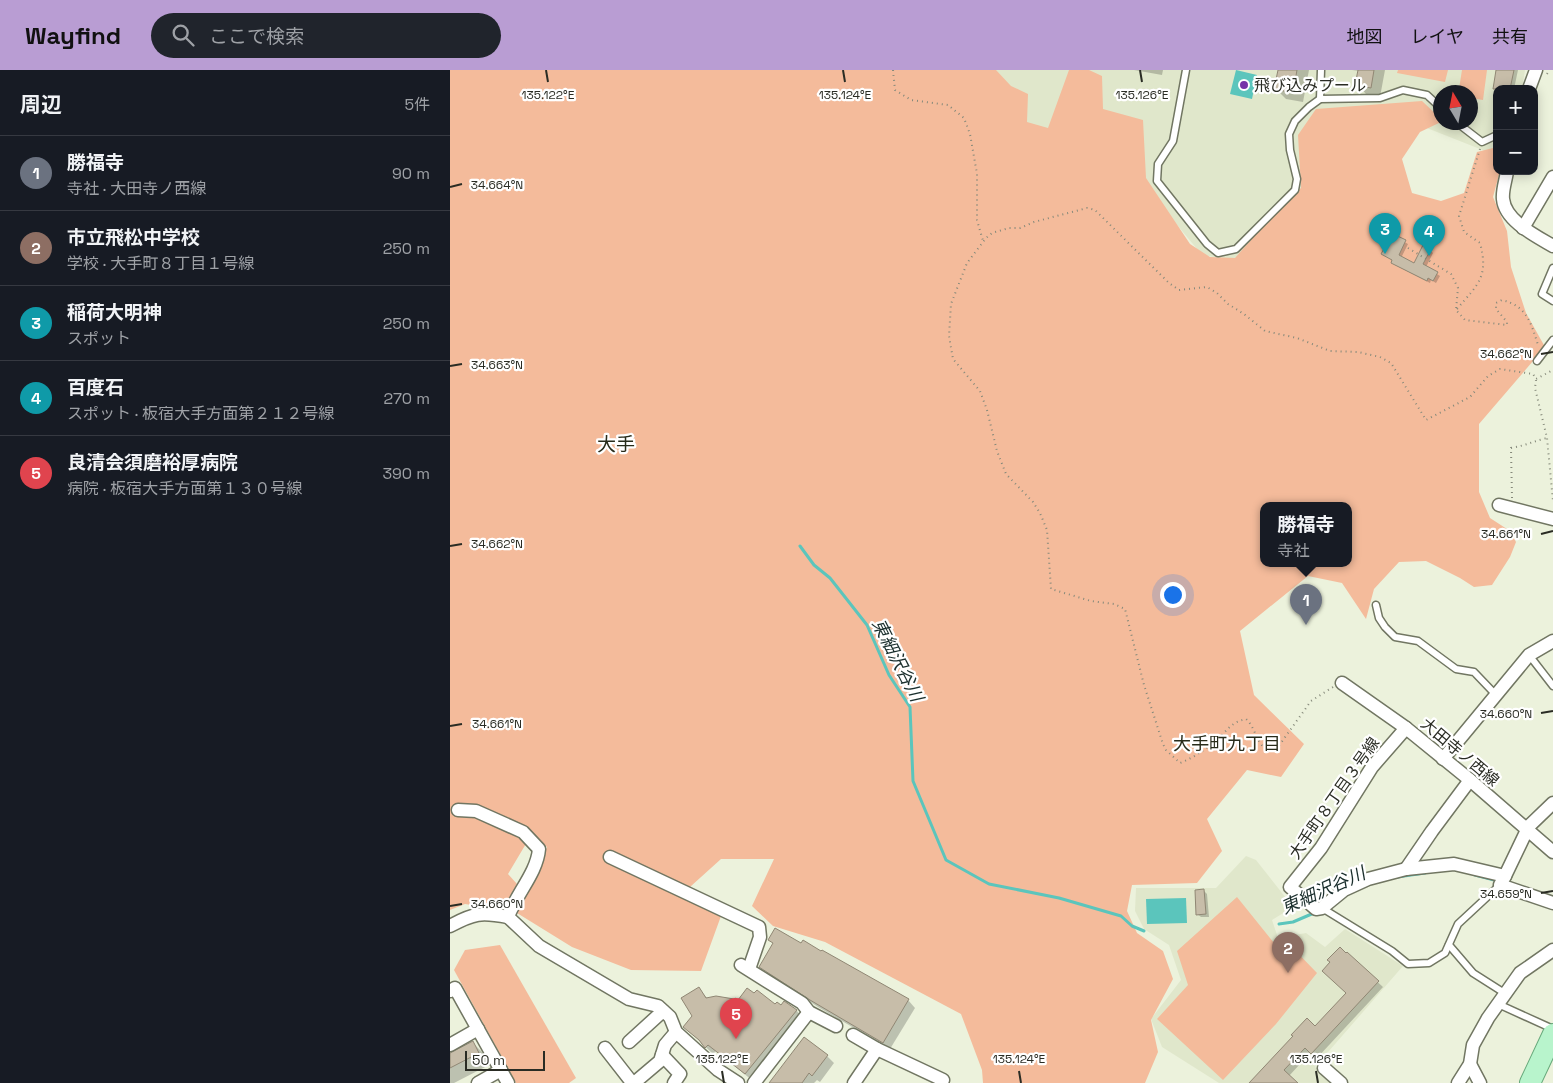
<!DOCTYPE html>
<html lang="ja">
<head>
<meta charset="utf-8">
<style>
  :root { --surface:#171b24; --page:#20242c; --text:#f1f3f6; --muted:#9ea1a6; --line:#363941; --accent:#b99dd3 }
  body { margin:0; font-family:"Space Grotesk","Noto Sans JP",sans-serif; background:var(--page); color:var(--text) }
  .controls { position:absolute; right:15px; top:15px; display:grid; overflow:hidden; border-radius:10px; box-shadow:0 2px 12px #0003 }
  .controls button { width:45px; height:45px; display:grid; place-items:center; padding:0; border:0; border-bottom:1px solid var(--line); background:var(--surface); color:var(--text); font:25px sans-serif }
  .compass { position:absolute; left:983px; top:15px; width:45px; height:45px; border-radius:50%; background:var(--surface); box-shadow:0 2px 12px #0003; rotate:350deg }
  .scale { position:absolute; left:15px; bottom:12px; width:80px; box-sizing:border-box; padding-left:5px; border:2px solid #2a2c24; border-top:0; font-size:14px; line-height:18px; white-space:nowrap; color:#2a2c24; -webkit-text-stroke:4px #fff; paint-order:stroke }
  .you { position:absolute; left:722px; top:524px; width:18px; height:18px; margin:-12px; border:4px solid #fff; border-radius:50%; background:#1a73e8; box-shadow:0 0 0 8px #1a73e833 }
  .badge { display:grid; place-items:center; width:32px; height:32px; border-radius:50%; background:var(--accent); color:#fff; font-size:16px; font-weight:700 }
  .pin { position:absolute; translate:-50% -41px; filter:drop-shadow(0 1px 2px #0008) }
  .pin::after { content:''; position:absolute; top:26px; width:18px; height:15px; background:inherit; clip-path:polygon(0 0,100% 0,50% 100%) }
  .popup { position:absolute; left:810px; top:432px; width:92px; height:65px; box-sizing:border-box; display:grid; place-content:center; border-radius:10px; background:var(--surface); filter:drop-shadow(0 1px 4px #0005); font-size:16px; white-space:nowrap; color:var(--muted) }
  .popup b { font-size:19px; color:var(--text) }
  .popup::after { content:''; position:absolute; left:50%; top:100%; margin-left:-10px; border:10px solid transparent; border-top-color:var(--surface) }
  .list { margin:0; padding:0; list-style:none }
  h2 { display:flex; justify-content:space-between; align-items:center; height:65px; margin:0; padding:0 20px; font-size:21px }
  h2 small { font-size:16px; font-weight:400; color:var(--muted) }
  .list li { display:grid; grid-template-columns:32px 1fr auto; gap:15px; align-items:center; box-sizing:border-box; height:75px; padding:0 20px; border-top:1px solid var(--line) }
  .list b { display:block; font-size:19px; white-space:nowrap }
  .list p { margin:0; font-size:16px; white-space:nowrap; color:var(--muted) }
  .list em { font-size:16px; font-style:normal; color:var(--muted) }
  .icon { flex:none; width:28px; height:28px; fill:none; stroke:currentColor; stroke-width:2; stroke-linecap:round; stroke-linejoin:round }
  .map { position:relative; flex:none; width:1103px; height:1013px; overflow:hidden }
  header { display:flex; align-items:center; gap:30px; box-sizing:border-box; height:70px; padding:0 25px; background:var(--accent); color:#111 }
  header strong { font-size:24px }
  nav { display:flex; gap:28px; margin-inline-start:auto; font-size:18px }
  .search { width:350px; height:45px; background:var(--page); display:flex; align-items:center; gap:12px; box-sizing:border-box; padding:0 18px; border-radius:28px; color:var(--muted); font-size:19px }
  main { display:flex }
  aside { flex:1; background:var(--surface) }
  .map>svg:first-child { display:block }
  .built { fill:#e0e7cb; fill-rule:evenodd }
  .green { fill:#f4bb9b; fill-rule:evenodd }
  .water { fill:#5bc5bc }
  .shadow { fill:#0003 }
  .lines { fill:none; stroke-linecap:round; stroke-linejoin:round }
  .stream { stroke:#5bc5bc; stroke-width:3 }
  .building { fill:#c7bda9; stroke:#908774 }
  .lane-casing { stroke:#717662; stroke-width:9 }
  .street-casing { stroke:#717662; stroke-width:15 }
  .primary-casing { stroke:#67a97b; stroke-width:22 }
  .path { stroke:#85897a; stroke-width:2; stroke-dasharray:1 4; stroke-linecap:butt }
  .lane { stroke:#fff; stroke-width:6 }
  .street { stroke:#fff; stroke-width:12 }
  .primary { stroke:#b8f4cc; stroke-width:20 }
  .ticks { fill:none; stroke:#2a2c24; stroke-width:2 }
  .poi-dot { fill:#7533a8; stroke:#fff; stroke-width:2 }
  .labels { text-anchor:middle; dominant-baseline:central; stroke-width:4.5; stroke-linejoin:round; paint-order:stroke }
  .poi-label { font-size:16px; fill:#2a2c24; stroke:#fff; text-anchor:start }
  .street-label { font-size:16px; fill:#2a2c24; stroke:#fff }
  .water-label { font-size:18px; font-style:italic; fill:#1a2e2c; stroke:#fff }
  .neighbourhood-label { font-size:18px; fill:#282c1b; stroke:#fff }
  .quarter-label { font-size:19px; fill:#282c1b; stroke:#fff }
  .ticks-label { font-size:12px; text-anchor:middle; fill:#2a2c24; stroke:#fff; stroke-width:4.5; stroke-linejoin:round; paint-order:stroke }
</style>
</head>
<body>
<header>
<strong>Wayfind</strong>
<div class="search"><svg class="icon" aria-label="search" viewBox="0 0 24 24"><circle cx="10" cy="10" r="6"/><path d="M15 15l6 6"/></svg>ここで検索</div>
<nav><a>地図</a><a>レイヤ</a><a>共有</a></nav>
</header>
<main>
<aside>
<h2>周辺<small>5件</small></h2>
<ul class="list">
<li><span class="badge" style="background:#6b7280">1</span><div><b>勝福寺</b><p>寺社 · 大田寺ノ西線</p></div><em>90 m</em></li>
<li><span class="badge" style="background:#8d6e63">2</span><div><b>市立飛松中学校</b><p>学校 · 大手町８丁目１号線</p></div><em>250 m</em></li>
<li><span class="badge" style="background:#0f9aa8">3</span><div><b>稲荷大明神</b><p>スポット</p></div><em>250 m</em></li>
<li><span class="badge" style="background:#0f9aa8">4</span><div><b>百度石</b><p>スポット · 板宿大手方面第２１２号線</p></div><em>270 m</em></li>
<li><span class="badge" style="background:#e0444e">5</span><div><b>良清会須磨裕厚病院</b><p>病院 · 板宿大手方面第１３０号線</p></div><em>390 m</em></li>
</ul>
</aside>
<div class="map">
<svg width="1103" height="1013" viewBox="0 0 1103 1013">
  <rect width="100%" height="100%" fill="#ecf2dc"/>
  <g class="built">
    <path d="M529 0H1075L1072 19H1047V78L1040 83 929 39 860 121 783 190 752 185 675 92 563 64ZM991 22H1021V52H991Z"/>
    <polygon points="796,786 806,790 843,837 822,850 828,868 856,863 875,877 895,859 953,896 865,997 882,1013 769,1013 712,977 701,949 731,910 719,875 694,859 685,841 686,818 766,818"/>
  </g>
  <g class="green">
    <path d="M0 0H546L561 16 578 24 577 52 598 58 619 0H639L652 6 653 39 693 50 696 108 740 174 760 187 785 188 815 154 851 118 848 65 866 39 972 31 990 48 991 52 970 62 952 89 962 123 991 131 1014 123 1027 82 1047 77V101H1050L1043 127 1057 161 1061 197 1076 243 1095 277 1029 354V422L1040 448 1060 461 1066 472 1060 487 1042 515 1024 517 1010 508 976 491 949 492 924 519 916 549 892 513 858 506 790 561 804 625 854 674 831 707 797 700 757 749 772 781 747 813 682 815 677 841 687 863 713 881 723 909 701 950 708 982 695 1013H533L532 1000 511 944 375 872 323 856 302 836 324 789H271L230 826 271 846 251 901 181 900 122 877 67 843 97 777 91 772 80 767 58 804 67 814 53 840 15 834 0 840ZM814 436H898V494H814Z"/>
    <polygon points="948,0 998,0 995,12 947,3"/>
    <polygon points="1012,0 1037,0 1033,30 1021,28 1021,22 1002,22 1009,19"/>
    <polygon points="787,827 824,873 838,873 867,903 826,954 773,1010 707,949 738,915 727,881"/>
    <polygon points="50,875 126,1008 119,1013 66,1013 4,900 15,880"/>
  </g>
  <g class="water">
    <polygon points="786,0 807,5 802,29 780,24"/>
    <polygon points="736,828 737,853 697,854 696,829"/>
  </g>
  <g class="shadow">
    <polygon points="684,0 713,0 712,5"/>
    <polygon points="829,0 859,0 853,32 836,29 826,19"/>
    <polygon points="902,0 935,0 930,27 916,24 907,14 909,1"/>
    <polygon points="1047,0 1068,0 1064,19 1047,19 1047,21 1044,19"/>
    <polygon points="940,164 958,174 951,188 964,195 980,180 983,183 976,197 990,206 986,213 981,210 980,213 945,195 943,191 933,184 937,176"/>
    <polygon points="754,821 757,824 759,847 751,847 747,844"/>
    <polygon points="324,874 351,875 458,930 465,938 440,979 368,937 318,904 311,896"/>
    <polygon points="897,884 933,917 867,988 861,982 839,1006 846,1013 801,1013 865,958 897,923"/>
    <polygon points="249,919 258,929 326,936 346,940 353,948 303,1011 266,981 263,984 235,957 243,946"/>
    <polygon points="23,973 34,984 39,995 4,1013 0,1013 0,984"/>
    <polygon points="377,986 384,993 370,1012 367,1010 364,1013 320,1013"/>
  </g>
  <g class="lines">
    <g class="stream">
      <polyline points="350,476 364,495 380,508 417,555 439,605 460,637 463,711 496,790 539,814 609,828 671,846 682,856 694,861"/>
      <polyline points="1025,805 1048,811"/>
      <polyline points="947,807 975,803"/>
      <polyline points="829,854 843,852 864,843"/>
    </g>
  </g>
  <g class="building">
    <polygon points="828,0 847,0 843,23 824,19"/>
    <polygon points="908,0 924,0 921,18 905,15"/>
    <polygon points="1046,0 1064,0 1060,19 1043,19"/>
    <polygon points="939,162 956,170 949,185 964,193 973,175 981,179 973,194 988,202 983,211 978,208 977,211 941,193 942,190 931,184 936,175 933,174"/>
    <polygon points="754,819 756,844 746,845 745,820"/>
    <polygon points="325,858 351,873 353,870 371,881 372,880 459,929 433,973 360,930 309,897 323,873 318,870"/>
    <polygon points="890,877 896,883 897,882 929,911 861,984 855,978 834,1000 848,1013 799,1013 843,966 841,965 857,948 865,956 896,923 872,901 880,892 877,890"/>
    <polygon points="249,917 256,928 266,926 284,929 285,928 288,930 297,918 304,923 307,920 325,934 327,932 331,935 334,931 347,940 295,1004 258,975 255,978 249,970 233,957 242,946 231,928"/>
    <polygon points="354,967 378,985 362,1006 359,1003 352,1013 319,1013"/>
    <polygon points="23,971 29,983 0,998 0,983"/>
  </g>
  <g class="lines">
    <defs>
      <g id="lane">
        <polyline points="736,0 723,71 708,94 707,111 757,174 768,183 786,179 845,120 847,109 840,80 839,64 845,51 859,37 870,29 930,28 953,20 977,25 991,38"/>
        <polyline points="870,29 871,0"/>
        <polyline points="1006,52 1032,72 1047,65"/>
        <polyline points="1103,198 1092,224 1103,231"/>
        <polyline points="1087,291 1103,270"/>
        <polyline points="926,535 929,548 935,557 945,567 968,571 1006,599 1024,602 1046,625"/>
        <polyline points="1079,585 1103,616"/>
        <polyline points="872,838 942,881 958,894 979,893 995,883 1008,854 1050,815"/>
        <polyline points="999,875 1023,903 1056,924"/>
        <polyline points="1048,934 1103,959"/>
      </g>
      <g id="street">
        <polyline points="1079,19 1086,0"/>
        <path d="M1057 101C1056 110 1052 120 1053 129 1055 151 1086 166 1103 176"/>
        <polyline points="1073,158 1103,107"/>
        <polyline points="1049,435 1103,449"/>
        <polyline points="892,613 956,658 1020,710 1103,782"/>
        <polyline points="956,658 922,697 871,778 840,817 866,839 872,838 894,820 918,809 956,799 1004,794 1055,806 1050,815 1103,833"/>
        <polyline points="993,689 1079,585 1103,571"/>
        <path d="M8 740 26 741 73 762 89 779C87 803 66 824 58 847"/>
        <polyline points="1076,759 1103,733"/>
        <polyline points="160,787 309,857 310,867 299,899"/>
        <polyline points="956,799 982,761 1020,710"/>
        <polyline points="1055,806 1077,760"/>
        <polyline points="58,847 89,876 179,929 208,936 220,947 226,962 268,1000 288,1013"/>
        <path d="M0 856C24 843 31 842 58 847"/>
        <polyline points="291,895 352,933 359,942 386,956"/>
        <polyline points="0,921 5,918 58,1013"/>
        <polyline points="403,965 427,979 493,1010 491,1013"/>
        <polyline points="179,972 213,941"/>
        <polyline points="0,975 28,959"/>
        <polyline points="155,978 180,1010 185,1013"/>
        <polyline points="212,985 230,1004 224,1013"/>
        <polyline points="1020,994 1030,1013"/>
        <polyline points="874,998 891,1013"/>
        <polyline points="28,1013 51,1000"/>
        <polyline points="184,1013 210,991 215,975 226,962"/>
        <polyline points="304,1013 359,942"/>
        <polyline points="404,1013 427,979"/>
        <polyline points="1008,1013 1020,994 1023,975 1038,948 1070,903 1103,880"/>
      </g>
      <polyline id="primary" points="1080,1013 1103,964"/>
    </defs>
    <use href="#lane" class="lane-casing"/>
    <use href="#street" class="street-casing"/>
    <use href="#primary" class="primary-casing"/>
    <g class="path">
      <polyline points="443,0 445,20 461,30 498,35 514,48 520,64 527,104 527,150 533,171"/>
      <polyline points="1097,4 1100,0"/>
      <path d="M958 178 1001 204 1008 218 1006 240 1015 250 1057 255V252L1046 239V233L1052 230C1077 236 1081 253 1088 275"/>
      <path d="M1007 239C1028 214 1039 207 1030 173L1014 162 1009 146 1030 79"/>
      <polyline points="1086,310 1085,318 1097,368 1103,431"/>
      <path d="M1062 428 1061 378C1074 376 1084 371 1097 368"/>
      <path d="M883 617 861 631 828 677 816 679C805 671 806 658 796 649 780 652 776 663 764 672 753 681 743 688 730 693L716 680 713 674 694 615 675 539 664 534 641 531 601 519 597 460 590 443 583 432 556 404 547 381 537 340 530 321 503 289 499 266 501 234 517 193 536 168 542 163 559 158H570L584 152 637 138 645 140 719 213 729 220 757 217 767 223 778 234 794 244 815 261 847 268 880 281 908 282 930 287 941 293 976 350 1020 327 1038 306 1050 299 1083 304 1086 309 1103 300"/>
    </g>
    <use href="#lane" class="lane"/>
    <use href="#street" class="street"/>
    <use href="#primary" class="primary"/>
  </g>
  <path class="ticks" d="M96 0 98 12M393 0 395 12M690 0 692 12M0 117 12 114M1091 284 1103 282M0 296 12 294M1091 464 1103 461M0 476 12 474M1091 643 1103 641M0 656 12 654M1091 823 1103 821M0 836 12 834M272 1001 274 1013M569 1001 571 1013M866 1001 868 1013"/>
  <circle class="poi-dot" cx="794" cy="15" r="5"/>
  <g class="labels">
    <g class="poi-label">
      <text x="804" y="15">飛び込みプール</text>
    </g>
    <g class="street-label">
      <text transform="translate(1010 682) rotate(40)">大田寺ノ西線</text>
      <text transform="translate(884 728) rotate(-55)">大手町８丁目３号線</text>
    </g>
    <g class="water-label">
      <text transform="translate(448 590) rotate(63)">東細沢谷川</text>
      <text transform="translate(873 820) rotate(-24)">東細沢谷川</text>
    </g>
    <g class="neighbourhood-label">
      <text x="777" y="673">大手町九丁目</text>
    </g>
    <g class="quarter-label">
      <text x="166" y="374">大手</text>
    </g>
  </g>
  <g class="ticks-label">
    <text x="98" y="29">135.122°E</text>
    <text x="395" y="29">135.124°E</text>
    <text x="692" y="29">135.126°E</text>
    <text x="47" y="119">34.664°N</text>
    <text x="1056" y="288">34.662°N</text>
    <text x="47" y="299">34.663°N</text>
    <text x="1056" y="468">34.661°N</text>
    <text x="47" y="478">34.662°N</text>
    <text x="1056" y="648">34.660°N</text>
    <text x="47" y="658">34.661°N</text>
    <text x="1056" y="828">34.659°N</text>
    <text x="47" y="838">34.660°N</text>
    <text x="272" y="993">135.122°E</text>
    <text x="569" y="993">135.124°E</text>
    <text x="866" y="993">135.126°E</text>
  </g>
</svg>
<div class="controls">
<button>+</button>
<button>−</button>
</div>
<svg class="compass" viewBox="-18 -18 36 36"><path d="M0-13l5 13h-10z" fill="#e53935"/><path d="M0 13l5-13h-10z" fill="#9ea1a6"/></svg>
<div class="scale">50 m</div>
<div class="you"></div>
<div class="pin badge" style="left:856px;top:555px;background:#6b7280">1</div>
<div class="popup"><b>勝福寺</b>寺社</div>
<div class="pin badge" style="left:838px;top:903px;background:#8d6e63">2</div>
<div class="pin badge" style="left:935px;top:184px;background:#0f9aa8">3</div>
<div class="pin badge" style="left:979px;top:186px;background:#0f9aa8">4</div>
<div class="pin badge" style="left:286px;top:969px;background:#e0444e">5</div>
</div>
</main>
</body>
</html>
